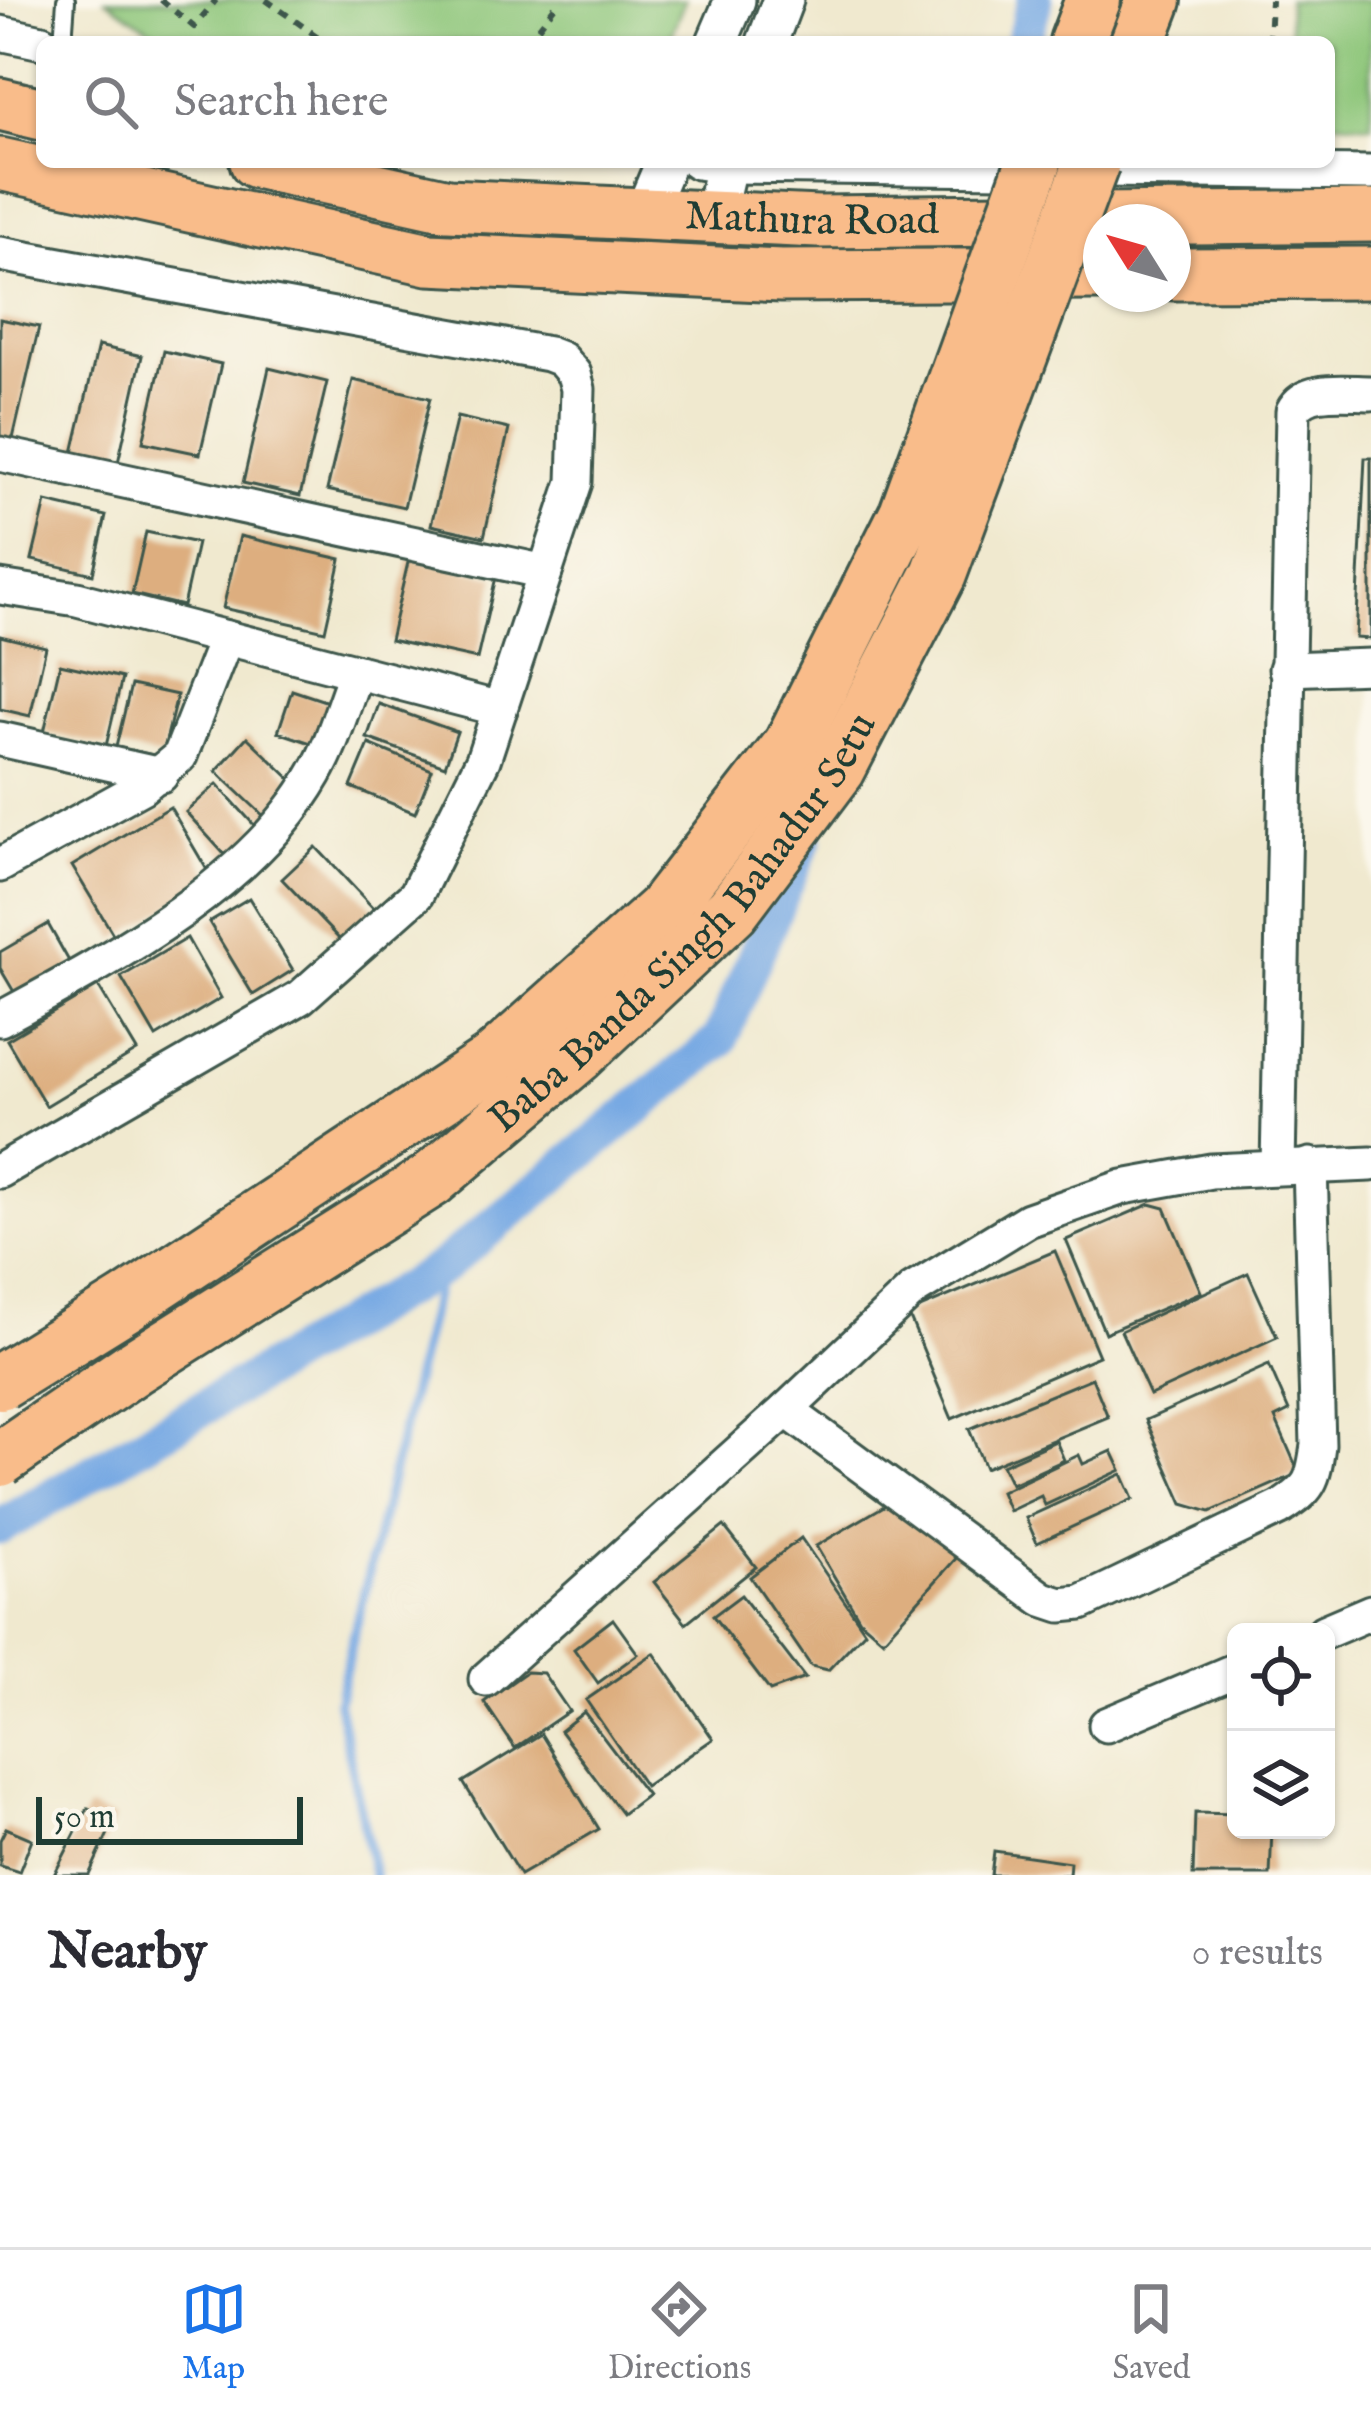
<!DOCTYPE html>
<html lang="en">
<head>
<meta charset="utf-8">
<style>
  :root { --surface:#fff; --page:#f2f2f3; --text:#2b2b33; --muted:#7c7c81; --line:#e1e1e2; --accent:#1a73e8 }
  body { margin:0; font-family:"IM FELL English",serif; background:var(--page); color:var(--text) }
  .controls { position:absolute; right:36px; bottom:36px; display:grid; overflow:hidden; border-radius:18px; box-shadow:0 3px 9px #0004 }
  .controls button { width:108px; height:108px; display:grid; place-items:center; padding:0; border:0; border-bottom:3px solid var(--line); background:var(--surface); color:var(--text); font:60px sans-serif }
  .compass { position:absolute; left:1083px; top:204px; width:108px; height:108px; border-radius:50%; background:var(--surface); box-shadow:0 3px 9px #0004; rotate:307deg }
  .scale { position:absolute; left:36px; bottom:30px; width:267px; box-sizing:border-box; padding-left:12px; border:6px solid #1f3d34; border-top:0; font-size:33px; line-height:42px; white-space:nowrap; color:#1f3d34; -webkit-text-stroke:9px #fbf7ec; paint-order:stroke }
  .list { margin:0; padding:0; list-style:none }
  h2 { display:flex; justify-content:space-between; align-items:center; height:156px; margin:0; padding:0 48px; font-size:51px }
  h2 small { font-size:39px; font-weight:400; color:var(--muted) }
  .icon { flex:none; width:66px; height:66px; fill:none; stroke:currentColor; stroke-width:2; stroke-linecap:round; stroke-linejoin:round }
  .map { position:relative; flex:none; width:1371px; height:1875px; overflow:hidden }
  .search { position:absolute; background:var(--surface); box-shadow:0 3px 9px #0004; left:36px; right:36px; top:36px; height:132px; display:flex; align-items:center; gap:30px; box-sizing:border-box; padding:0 42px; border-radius:18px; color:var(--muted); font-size:45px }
  .sheet { height:372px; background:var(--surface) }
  nav { display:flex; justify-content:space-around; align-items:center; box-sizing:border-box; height:168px; border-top:3px solid var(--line); background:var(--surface); font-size:33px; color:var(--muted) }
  nav a { display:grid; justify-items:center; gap:6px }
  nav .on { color:var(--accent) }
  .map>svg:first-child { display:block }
  .green { fill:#8ec67a; stroke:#568257; stroke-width:3 }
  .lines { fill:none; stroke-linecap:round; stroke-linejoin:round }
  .stream { stroke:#77a9e3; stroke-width:10 }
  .canal { stroke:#77a9e3; stroke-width:36 }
  .building { fill:#ddae7f }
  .service-casing { stroke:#3e574b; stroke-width:22 }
  .minor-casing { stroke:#3e574b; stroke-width:39 }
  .tertiary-casing { stroke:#3e574b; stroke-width:45 }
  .primary-casing { stroke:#3e574b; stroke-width:57 }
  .trunk-casing { stroke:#3e574b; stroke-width:60 }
  .path { stroke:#3e574b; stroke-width:6; stroke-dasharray:9 9; stroke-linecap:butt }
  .service { stroke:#fff; stroke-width:16 }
  .minor { stroke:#fff; stroke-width:33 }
  .tertiary { stroke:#fff; stroke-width:39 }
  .primary { stroke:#f9bc8a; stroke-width:51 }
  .trunk { stroke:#f9bc8a; stroke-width:54 }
  .trunk-bridge-casing { stroke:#3e574b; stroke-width:60; stroke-linecap:butt }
  .trunk-bridge { stroke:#f9bc8a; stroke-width:54 }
  .labels { text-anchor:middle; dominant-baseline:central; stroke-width:12; stroke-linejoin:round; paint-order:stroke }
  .street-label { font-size:42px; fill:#1f3d34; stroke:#fbf7ec }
</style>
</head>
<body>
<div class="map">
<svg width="1371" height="1875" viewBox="0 0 1371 1875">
  <rect width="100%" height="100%" fill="#fbf7ec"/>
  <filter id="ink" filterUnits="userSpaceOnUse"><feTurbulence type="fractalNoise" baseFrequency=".00833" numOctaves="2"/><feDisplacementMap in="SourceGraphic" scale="24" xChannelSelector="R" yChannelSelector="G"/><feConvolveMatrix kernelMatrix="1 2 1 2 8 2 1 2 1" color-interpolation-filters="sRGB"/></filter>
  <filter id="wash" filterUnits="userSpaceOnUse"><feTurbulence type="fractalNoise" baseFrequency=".004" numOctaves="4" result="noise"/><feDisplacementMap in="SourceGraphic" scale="48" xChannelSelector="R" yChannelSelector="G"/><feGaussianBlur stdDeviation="2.7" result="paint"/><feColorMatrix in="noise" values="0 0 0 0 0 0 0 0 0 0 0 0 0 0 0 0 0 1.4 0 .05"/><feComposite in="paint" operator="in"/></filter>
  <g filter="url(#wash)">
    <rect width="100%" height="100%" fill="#f0e9cf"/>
    <g class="green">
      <polygon points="106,0 685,0 668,42 169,42"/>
      <polygon points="1288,0 1371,0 1371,125 1329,121 1329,42 1290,42"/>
    </g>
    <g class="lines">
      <polyline class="stream" points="374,1875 338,1702 441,1268"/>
      <g class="canal">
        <polyline points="1023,42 1035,0"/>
        <polyline points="0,1527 441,1268 720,1040 804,840"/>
      </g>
    </g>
    <g id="blocks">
      <g class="building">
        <polygon points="0,319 39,327 12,443 0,440"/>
        <polygon points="98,346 142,356 117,467 72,457"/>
        <polygon points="164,351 221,364 200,454 143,442"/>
        <polygon points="269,368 327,382 300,496 243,483"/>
        <polygon points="353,380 430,398 404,507 327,490"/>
        <polygon points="457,417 509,429 484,537 431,525"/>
        <polygon points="1365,458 1371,458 1371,639 1356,638"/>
        <polygon points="46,502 106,516 93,574 32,560"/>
        <polygon points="146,532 197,543 183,606 132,594"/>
        <polygon points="240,536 341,559 325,631 223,608"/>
        <polygon points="409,558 496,577 477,659 390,640"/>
        <polygon points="0,636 46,647 30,716 0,709"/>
        <polygon points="60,664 122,678 106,746 44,732"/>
        <polygon points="131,685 177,695 162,757 116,747"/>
        <polygon points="292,690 337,705 323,747 278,732"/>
        <polygon points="379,704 457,732 445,766 367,738"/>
        <polygon points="247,737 299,787 268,820 216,771"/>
        <polygon points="369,744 432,770 415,813 351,787"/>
        <polygon points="217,784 263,835 232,863 186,812"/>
        <polygon points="170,807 213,880 116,939 72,866"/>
        <polygon points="316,847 376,911 343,943 282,879"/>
        <polygon points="249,898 293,970 253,995 209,922"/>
        <polygon points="48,924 74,970 20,1002 0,968 0,952"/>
        <polygon points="187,938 221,998 156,1037 121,977"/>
        <polygon points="98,986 137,1051 46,1106 7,1040"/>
        <polygon points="1150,1204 1165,1208 1201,1292 1105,1333 1066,1240"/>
        <polygon points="1055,1251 1099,1356 952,1419 908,1313"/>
        <polygon points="1248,1273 1277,1337 1150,1395 1121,1331"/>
        <polygon points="1269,1365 1289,1411 1275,1418 1299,1473 1210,1512 1183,1504 1146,1420"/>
        <polygon points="1092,1378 1108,1417 985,1468 969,1429"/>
        <polygon points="1056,1441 1064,1460 1011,1484 1002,1465"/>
        <polygon points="1112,1451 1121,1470 1045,1505 1041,1496 1009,1511 1001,1492 1079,1455 1083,1464"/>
        <polygon points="1122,1474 1133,1499 1037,1543 1026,1518"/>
        <polygon points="896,1499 959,1555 883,1640 860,1620 816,1546"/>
        <polygon points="724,1526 756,1567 686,1623 654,1582"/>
        <polygon points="801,1538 865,1631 828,1670 811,1666 750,1577"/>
        <polygon points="741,1595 805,1678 770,1691 713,1616"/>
        <polygon points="613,1619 638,1654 598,1683 574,1649"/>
        <polygon points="654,1653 713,1739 645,1786 586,1700"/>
        <polygon points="526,1672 543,1673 569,1711 515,1748 484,1702"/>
        <polygon points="584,1712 647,1795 622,1814 560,1731"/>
        <polygon points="541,1734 599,1829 520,1875 463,1782"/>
        <polygon points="88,1808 115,1818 89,1875 54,1875"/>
        <polygon points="1195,1813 1236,1814 1236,1830 1272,1830 1270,1875 1193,1875"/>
        <polygon points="6,1828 32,1839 19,1872 0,1866 0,1840"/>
        <polygon points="994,1851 1070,1862 1069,1875 991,1875"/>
      </g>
    </g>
  </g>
  <g filter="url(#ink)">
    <use href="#blocks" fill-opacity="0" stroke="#3e574b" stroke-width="3"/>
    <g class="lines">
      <defs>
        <polyline id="service" points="63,42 66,0"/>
        <g id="minor">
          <polyline points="0,33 42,42"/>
          <polyline points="697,162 726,166 1371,173"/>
          <polyline points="0,254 548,354 561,359 574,374 578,389 575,482 483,760 416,895 301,997 0,1171"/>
          <polyline points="0,454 545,572"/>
          <polyline points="0,587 77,599 500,709"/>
          <polyline points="1286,669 1371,666"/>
          <polyline points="0,739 161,775"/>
          <polyline points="0,865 142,787 180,756 226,638"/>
          <path d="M0 1019C109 960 252 885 315 774 333 743 343 705 356 672"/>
          <path d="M1278 1167 1293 411C1305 386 1346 393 1371 393"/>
          <path d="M786 1410 1043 1599 1061 1605 1081 1603 1280 1508C1311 1488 1313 1482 1318 1445L1310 1165"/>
          <polyline points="1324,1632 1371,1612"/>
          <polyline points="486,1679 786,1410 913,1290 1028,1220 1123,1187 1211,1171 1371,1164"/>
          <polyline points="1106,1725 1236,1670"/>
        </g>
        <g id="tertiary">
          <polyline points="717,42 735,0"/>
          <polyline points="767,42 783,0"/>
          <polyline points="644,214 666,162"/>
          <polyline points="714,217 727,162"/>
        </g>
        <g id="primary">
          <polyline points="0,104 42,114"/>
          <path id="s1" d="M256 162 448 205 818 222 1371 216"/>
          <polyline points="0,164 429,259 781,276 1101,274"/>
          <polyline points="1173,274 1371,273"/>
        </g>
        <g id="trunk">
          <polyline points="1077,42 1093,0"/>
          <polyline points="1138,42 1154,0"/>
        </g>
      </defs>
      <use href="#service" class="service-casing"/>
      <use href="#minor" class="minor-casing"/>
      <use href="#tertiary" class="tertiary-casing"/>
      <use href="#primary" class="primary-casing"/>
      <use href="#trunk" class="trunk-casing"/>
      <g class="path">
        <polyline points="161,0 194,27 216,0"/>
        <polyline points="266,0 325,42"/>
        <polyline points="527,42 560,0"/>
        <polyline points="1269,42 1271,0"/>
      </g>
      <use href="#service" class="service"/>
      <use href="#minor" class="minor"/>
      <use href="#tertiary" class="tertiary"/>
      <use href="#primary" class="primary"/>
      <use href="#trunk" class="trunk"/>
      <defs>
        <g id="trunk-bridge">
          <polyline points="0,1382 126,1304 494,1061 662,911 791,745 907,513 1034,162"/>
          <path id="s2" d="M0 1459 133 1368 431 1180 577 1056 732 910 838 769 939 574 1092 162"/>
        </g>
      </defs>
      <use href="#trunk-bridge" class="trunk-bridge-casing"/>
      <use href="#trunk-bridge" class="trunk-bridge"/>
    </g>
  </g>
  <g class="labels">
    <g class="street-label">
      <text stroke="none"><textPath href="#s1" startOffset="561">Mathura Road</textPath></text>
      <text stroke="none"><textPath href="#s2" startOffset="876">Baba Banda Singh Bahadur Setu</textPath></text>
    </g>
  </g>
</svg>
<div class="controls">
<button><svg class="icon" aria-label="locate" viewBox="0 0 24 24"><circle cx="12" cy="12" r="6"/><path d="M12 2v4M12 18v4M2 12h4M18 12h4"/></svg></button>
<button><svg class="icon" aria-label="layers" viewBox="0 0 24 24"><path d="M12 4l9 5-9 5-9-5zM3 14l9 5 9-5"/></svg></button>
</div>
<svg class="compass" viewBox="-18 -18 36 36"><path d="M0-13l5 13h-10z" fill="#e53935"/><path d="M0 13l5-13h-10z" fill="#7c7c81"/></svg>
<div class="scale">50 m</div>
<div class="search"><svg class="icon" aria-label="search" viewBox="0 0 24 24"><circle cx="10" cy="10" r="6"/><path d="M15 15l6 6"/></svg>Search here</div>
</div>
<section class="sheet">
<h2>Nearby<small>0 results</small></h2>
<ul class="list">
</ul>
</section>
<nav>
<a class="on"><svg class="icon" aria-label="map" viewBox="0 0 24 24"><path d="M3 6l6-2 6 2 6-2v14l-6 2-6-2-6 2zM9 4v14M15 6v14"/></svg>Map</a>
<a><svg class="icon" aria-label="directions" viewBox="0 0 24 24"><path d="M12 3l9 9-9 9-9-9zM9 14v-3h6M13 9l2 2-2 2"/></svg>Directions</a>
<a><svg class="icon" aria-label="saved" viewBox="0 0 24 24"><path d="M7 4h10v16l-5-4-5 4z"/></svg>Saved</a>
</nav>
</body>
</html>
